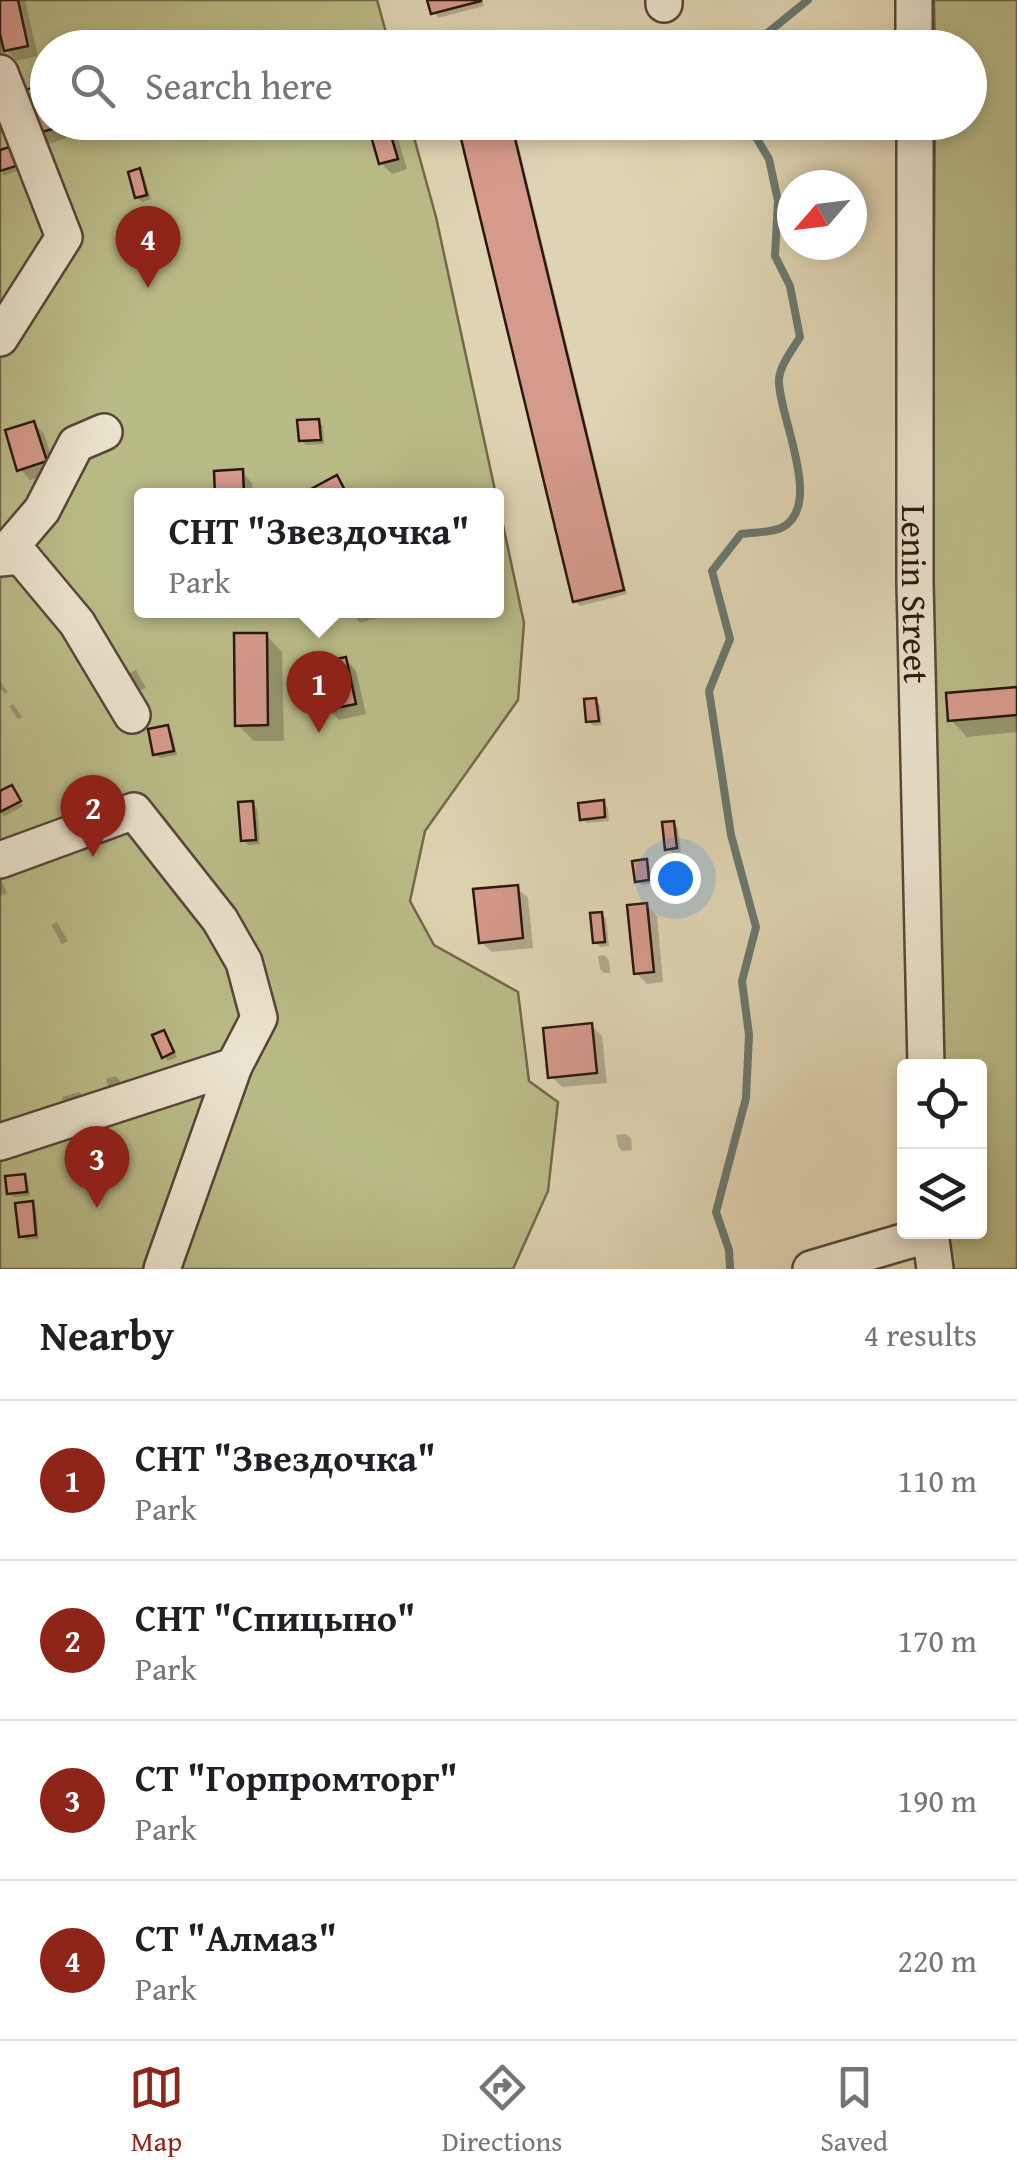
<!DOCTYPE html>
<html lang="en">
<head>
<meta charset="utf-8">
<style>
  :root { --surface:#fff; --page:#f2f2f2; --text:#202124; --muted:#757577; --line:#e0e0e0; --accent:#8f2418 }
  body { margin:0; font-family:"Gentium Book Plus",serif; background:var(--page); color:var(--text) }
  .controls { position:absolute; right:30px; bottom:30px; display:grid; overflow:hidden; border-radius:10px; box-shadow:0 5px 15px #0003 }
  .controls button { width:90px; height:90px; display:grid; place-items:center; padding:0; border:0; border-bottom:2px solid var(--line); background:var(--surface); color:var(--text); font:50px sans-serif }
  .compass { position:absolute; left:777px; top:170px; width:90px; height:90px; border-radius:50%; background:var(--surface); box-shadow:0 5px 15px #0003; rotate:242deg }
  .you { position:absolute; left:675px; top:878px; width:35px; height:35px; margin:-25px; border:8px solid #fff; border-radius:50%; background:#1a73e8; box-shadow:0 0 0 15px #1a73e833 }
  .badge { display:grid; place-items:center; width:65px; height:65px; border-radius:50%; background:var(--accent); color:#fff; font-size:32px; font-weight:700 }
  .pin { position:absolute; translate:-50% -82px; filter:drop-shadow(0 2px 5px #0008) }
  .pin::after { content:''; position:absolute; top:52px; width:35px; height:30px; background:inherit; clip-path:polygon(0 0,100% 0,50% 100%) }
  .popup { position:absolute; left:134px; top:488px; width:370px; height:130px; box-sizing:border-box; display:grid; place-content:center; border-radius:10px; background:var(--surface); filter:drop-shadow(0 2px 8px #0005); font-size:32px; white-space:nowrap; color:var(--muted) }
  .popup b { font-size:38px; color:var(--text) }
  .popup::after { content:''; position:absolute; left:50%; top:100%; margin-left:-20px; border:20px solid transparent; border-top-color:var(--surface) }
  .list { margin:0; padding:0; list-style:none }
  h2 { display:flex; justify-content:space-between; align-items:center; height:130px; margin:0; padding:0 40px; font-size:42px }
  h2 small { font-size:32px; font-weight:400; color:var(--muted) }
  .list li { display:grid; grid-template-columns:65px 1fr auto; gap:30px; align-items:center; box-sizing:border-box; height:160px; padding:0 40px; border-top:2px solid var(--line) }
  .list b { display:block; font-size:38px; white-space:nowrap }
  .list p { margin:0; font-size:32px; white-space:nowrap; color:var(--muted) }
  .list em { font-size:32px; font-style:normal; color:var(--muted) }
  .icon { flex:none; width:55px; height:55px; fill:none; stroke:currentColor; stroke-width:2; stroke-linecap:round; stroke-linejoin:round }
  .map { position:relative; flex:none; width:1017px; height:1269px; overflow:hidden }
  .search { position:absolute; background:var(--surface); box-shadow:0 5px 15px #0003; left:30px; right:30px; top:30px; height:110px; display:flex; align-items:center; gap:25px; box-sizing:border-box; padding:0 35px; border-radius:55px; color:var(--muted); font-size:38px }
  .sheet { height:770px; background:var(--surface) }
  nav { display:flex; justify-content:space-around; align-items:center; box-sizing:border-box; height:140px; border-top:2px solid var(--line); background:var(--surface); font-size:28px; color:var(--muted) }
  nav a { display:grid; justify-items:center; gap:5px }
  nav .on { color:var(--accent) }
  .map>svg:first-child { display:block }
  .green { fill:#b9bb87; stroke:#72694b; stroke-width:2.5 }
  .shadow { fill:#0003 }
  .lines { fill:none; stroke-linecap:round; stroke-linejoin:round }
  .stream { stroke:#69786f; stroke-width:8 }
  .building { fill:#d69a8b; stroke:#2a170f; stroke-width:2.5 }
  .minor-casing { stroke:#574638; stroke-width:40 }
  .minor { stroke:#eae3cd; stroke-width:35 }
  .labels { text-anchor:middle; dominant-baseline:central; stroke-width:8; stroke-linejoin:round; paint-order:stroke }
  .street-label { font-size:35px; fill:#2a170f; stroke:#eae3cd }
</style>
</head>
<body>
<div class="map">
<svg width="1017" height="1269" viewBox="0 0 1017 1269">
  <rect width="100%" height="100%" fill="#dfd4b2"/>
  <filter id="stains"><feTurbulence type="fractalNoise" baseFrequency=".002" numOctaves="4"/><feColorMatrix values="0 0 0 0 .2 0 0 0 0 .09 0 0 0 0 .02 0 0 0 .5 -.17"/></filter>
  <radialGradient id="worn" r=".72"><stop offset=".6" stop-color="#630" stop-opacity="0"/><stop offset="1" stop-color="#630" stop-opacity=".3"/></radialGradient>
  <g class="green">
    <polygon points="0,0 377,0 390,47 48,48 48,122 410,123 436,217 496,495 142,496 142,610 496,610 497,497 524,623 518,700 425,831 410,901 434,945 518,992 529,1081 558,1102 548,1191 513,1269 0,1269"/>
    <polygon points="934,0 1017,0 1017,1269 949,1269 947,1232 980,1232 980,1066 938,1066 931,585 935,123 970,122 970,48 935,47"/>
  </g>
  <g class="shadow">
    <polygon points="0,0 25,0 38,56 17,61 6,50 0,23"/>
    <polygon points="430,0 482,0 484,6 438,18"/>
    <polygon points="489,40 494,48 458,48"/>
    <polygon points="48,122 79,122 82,133 48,144 37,133"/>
    <polygon points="369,122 390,122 395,128 407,169 392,174 381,163"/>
    <polygon points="459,122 513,122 627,594 580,606 575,601"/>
    <polygon points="8,150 19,170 3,176 0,153"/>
    <polygon points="139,171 144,176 151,199 142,202 137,197"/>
    <polygon points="318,421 323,426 324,444 306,445 301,440"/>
    <polygon points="33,423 44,434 56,472 30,480 20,469"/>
    <polygon points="242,472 252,483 253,496 218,496"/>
    <polygon points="349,610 383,610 385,616 360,623"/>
    <polygon points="266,635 282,652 284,741 254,741 238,725"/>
    <polygon points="346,660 356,671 366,714 339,720 329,709"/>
    <polygon points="136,670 146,688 139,691 129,673"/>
    <polygon points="0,681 8,692 5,694 0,688"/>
    <polygon points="1017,689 1017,732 967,737 951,720"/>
    <polygon points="595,701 600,705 602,725 593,726 589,721"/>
    <polygon points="13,704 22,717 18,719 9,706"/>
    <polygon points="167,728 172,733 177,755 160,758 155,754"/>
    <polygon points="16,792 23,806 3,817 0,794"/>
    <polygon points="252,803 257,808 260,844 248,845 243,840"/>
    <polygon points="603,803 608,808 609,821 587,823 582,818"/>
    <polygon points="673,823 678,828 681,852 672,853 667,848"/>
    <polygon points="646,862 650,867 652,884 642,885 637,880"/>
    <polygon points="0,877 7,893 0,896"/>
    <polygon points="517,888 528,898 533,948 492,952 481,942"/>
    <polygon points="646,905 657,916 663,982 647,984 636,973"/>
    <polygon points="601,914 606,919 609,946 600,947 595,942"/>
    <polygon points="57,922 68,941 62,944 51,925"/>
    <polygon points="604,955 609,960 610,973 604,973 600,969 598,956"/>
    <polygon points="591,1025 602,1036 607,1083 562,1087 551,1076"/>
    <polygon points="164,1033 177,1057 168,1061 164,1056"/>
    <polygon points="116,1076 120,1081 126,1100 112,1098 106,1079"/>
    <polygon points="79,1092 84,1097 66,1109 62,1097"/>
    <polygon points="626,1134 631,1138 632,1150 622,1151 618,1146 616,1135"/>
    <polygon points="24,1176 28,1181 30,1196 14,1197 9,1193"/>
    <polygon points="32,1204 36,1209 39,1239 26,1240 21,1236"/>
  </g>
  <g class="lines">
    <g class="stream">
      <polyline points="754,48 755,43 808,0"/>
      <path d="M730 1269 729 1250 716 1212 746 1098 749 1035 742 981 756 927 731 835 709 691 730 639 712 571 741 534C753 532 770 533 781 528 826 507 777 413 779 379 780 365 793 349 800 337L790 286 775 256 778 201 769 159 747 122"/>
    </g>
  </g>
  <g class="building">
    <polygon points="0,0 18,0 28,46 4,51 0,34"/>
    <polygon points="427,0 481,0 481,1 431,14"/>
    <polygon points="48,83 48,122 73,123 35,134 22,91"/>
    <polygon points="367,122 387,122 398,159 379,164"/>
    <polygon points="457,122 511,122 624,590 573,602"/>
    <polygon points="9,147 16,166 0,171 0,150"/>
    <polygon points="140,168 147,195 135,198 128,172"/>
    <polygon points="319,419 321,440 299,441 297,420"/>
    <polygon points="34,421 47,461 17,471 5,430"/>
    <polygon points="243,469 244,496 215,496 214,471"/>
    <polygon points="337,475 348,496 298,496"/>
    <polygon points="234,633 267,633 268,725 235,726"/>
    <polygon points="346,657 356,704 326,710 316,663"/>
    <polygon points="1017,687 1017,715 948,721 946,693"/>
    <polygon points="596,698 599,721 586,722 584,699"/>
    <polygon points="168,725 174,751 153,755 148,729"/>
    <polygon points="12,785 21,801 0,812 0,791"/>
    <polygon points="604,800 605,817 580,820 578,803"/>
    <polygon points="253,801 256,840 241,841 238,802"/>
    <polygon points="674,821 677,848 665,850 662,822"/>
    <polygon points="647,859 649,880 635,882 632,861"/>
    <polygon points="518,885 523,938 479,943 473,889"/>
    <polygon points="647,903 654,972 634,974 627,905"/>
    <polygon points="602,912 605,942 593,943 590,913"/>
    <polygon points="592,1023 597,1073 548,1078 543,1028"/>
    <polygon points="164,1030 174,1052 162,1058 152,1035"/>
    <polygon points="25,1174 27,1192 7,1194 5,1176"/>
    <polygon points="33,1201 36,1235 19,1237 15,1203"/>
  </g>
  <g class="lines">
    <defs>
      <g id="minor">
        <polyline points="664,0 664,4"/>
        <polyline points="914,0 914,48"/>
        <polyline points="0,73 64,237 0,338"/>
        <path id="s1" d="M915 122V583L926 1066"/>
        <polyline points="2,557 42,510 76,444 104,432"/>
        <polyline points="0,558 21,556 77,623 132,715"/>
        <polyline points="0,860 134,811 220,920 244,962 259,1018 234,1066 162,1269"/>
        <polyline points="0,1142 234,1066"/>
        <polyline points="930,1232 935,1269"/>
        <polyline points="811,1269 930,1234"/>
      </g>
    </defs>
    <use href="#minor" class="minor-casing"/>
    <use href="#minor" class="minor"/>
  </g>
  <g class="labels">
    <g class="street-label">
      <text stroke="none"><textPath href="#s1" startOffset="472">Lenin Street</textPath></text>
    </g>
  </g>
  <rect width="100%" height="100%" filter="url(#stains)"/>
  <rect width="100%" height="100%" fill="url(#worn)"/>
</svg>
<div class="controls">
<button><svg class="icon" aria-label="locate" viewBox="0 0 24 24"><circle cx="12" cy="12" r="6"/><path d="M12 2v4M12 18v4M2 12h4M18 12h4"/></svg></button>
<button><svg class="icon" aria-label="layers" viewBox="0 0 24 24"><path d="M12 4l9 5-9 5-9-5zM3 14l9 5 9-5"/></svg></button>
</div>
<svg class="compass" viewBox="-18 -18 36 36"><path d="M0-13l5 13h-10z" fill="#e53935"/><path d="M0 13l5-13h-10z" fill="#757577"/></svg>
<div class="you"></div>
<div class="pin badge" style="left:319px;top:733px">1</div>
<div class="popup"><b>СНТ &quot;Звездочка&quot;</b>Park</div>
<div class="pin badge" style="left:93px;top:857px">2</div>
<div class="pin badge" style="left:97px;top:1208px">3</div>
<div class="pin badge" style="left:148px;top:288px">4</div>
<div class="search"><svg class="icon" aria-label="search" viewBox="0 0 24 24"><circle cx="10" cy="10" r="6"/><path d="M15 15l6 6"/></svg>Search here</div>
</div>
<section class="sheet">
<h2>Nearby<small>4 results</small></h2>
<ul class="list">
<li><span class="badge">1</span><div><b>СНТ &quot;Звездочка&quot;</b><p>Park</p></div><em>110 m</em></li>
<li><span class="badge">2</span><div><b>СНТ &quot;Спицыно&quot;</b><p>Park</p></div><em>170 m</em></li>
<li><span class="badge">3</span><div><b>СТ &quot;Горпромторг&quot;</b><p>Park</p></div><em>190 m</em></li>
<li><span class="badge">4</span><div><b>СТ &quot;Алмаз&quot;</b><p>Park</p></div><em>220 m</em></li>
</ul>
</section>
<nav>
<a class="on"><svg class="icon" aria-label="map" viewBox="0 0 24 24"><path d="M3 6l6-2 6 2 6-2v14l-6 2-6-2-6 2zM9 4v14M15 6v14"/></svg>Map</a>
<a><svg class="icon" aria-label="directions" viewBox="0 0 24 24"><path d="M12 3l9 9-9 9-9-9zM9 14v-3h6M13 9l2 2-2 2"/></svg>Directions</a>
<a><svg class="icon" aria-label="saved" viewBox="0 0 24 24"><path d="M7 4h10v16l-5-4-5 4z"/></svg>Saved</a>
</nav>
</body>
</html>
